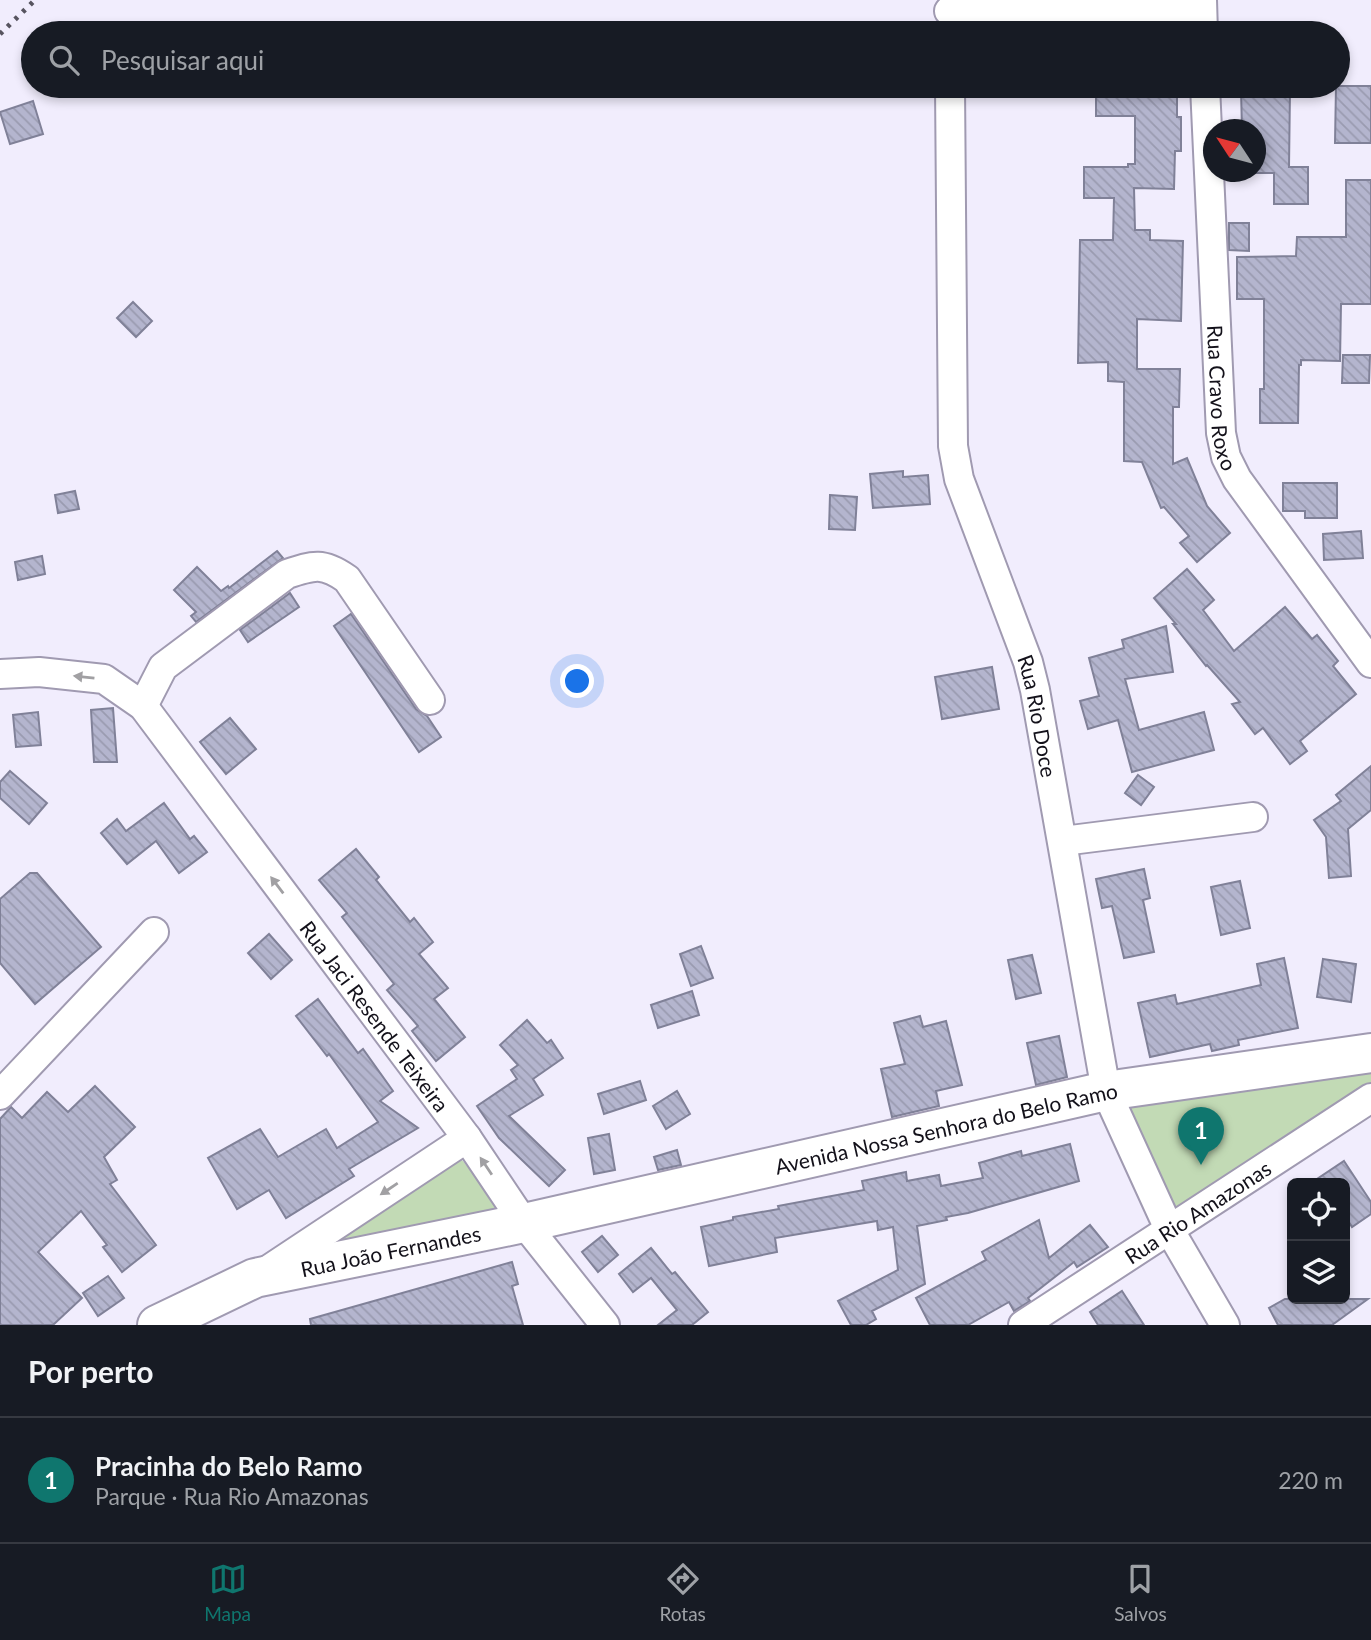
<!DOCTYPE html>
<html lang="pt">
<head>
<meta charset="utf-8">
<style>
  :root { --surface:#171b24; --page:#20242c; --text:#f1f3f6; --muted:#9ea1a6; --line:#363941; --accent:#0f766e }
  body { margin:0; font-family:Lato,sans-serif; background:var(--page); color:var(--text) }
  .controls { position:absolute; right:21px; bottom:21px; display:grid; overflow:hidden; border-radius:10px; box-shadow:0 4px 10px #0003 }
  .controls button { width:63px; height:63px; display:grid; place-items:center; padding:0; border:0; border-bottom:2px solid var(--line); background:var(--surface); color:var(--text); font:35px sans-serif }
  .compass { position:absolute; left:1203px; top:119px; width:63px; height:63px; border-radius:50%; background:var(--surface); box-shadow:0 4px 10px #0003; rotate:306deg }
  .you { position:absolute; left:578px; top:682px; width:24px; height:24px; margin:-18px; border:5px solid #fff; border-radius:50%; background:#1a73e8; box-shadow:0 0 0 10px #1a73e833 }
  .badge { display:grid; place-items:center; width:46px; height:46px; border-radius:50%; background:var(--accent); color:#fff; font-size:23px; font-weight:700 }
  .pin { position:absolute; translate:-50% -58px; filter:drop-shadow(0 2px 4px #0008) }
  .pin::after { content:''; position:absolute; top:37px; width:24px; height:21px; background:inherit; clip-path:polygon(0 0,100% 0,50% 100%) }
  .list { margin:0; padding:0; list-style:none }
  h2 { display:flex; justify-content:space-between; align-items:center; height:91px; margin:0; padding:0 28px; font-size:30px }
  h2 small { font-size:23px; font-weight:400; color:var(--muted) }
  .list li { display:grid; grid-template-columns:46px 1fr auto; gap:21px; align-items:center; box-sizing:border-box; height:126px; padding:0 28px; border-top:2px solid var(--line) }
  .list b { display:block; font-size:26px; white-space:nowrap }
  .list p { margin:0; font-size:23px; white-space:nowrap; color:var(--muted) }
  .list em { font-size:23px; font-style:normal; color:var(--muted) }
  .icon { flex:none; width:38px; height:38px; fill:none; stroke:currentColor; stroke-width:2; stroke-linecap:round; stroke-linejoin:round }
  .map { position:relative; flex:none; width:1371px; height:1325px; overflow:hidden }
  .search { position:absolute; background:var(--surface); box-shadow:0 4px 10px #0003; left:21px; right:21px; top:21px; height:77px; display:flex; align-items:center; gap:18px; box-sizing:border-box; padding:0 24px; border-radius:38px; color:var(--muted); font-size:26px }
  .sheet { height:217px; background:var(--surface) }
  nav { display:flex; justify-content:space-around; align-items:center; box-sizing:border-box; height:98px; border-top:2px solid var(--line); background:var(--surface); font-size:19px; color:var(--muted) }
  nav a { display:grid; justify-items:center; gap:4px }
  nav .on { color:var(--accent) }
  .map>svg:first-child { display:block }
  .park { fill:#c2dab5 }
  .building { fill:url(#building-back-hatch); stroke:#808198; stroke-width:2 }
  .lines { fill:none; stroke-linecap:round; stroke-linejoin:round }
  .street-casing { stroke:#a09ab1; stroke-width:32 }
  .secondary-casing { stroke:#a09ab1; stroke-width:42 }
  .street { stroke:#fff; stroke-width:28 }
  .secondary { stroke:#fff; stroke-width:38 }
  .rail { stroke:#57545f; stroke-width:5; stroke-dasharray:3.5 7; stroke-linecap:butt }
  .oneway { fill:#a1a0a3 }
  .labels { text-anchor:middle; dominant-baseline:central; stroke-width:7; stroke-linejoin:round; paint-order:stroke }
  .street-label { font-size:21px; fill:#13111a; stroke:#f1edfd }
</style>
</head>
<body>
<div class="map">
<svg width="1371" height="1325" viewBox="0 0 1371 1325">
  <defs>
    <pattern id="building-back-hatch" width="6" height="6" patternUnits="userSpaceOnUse" patternTransform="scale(1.75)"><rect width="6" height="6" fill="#b4b5ce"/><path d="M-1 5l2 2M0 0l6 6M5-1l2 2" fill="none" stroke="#9a9bb0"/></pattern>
  </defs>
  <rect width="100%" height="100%" fill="#f1edfd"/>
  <g class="park">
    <polygon points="1371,1063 1371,1088 1170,1224 1120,1106"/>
    <polygon points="455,1155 463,1161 500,1209 316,1256"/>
  </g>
  <g class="building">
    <polygon points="1096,86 1177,86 1177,117 1181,117 1181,151 1175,151 1174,189 1134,188 1135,230 1150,230 1150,240 1183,241 1181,321 1137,319 1137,369 1180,369 1179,407 1173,407 1173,464 1187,458 1207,506 1230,533 1197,562 1180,543 1189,536 1164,507 1161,508 1142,462 1124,461 1124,382 1108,381 1108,362 1078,363 1080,240 1113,240 1114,198 1084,198 1084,167 1128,167 1128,164 1135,164 1135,116 1096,116"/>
    <polygon points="1336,86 1371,86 1371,143 1335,143"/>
    <polygon points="1241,90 1290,90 1289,167 1308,167 1308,204 1274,204 1274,173 1256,173 1256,130 1242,130"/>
    <polygon points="33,101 43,134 10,144 0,112"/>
    <polygon points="1346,180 1371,180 1371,304 1341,304 1340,361 1301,360 1301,365 1299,365 1298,423 1260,423 1260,389 1264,389 1264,299 1237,299 1237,257 1296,256 1297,237 1346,237"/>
    <polygon points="1229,223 1249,223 1249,251 1229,250"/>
    <polygon points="133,302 152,321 136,337 117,318"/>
    <polygon points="1343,355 1370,355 1369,383 1342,383"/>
    <polygon points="903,471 903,477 928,475 930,504 873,508 870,474"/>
    <polygon points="1283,483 1337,483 1337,518 1305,518 1305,511 1283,511"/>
    <polygon points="75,491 79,509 58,513 55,495"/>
    <polygon points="830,495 857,497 855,530 829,529"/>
    <polygon points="1361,531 1363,558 1324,560 1323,534"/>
    <polygon points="277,551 283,558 196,622 191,616 196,612 174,590 197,567 221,591 228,586 229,588"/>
    <polygon points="42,556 45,574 18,580 15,562"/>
    <polygon points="1187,569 1214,600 1203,610 1234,651 1285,607 1312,639 1317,635 1338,661 1333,666 1356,694 1300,741 1307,751 1290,764 1263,728 1255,734 1232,704 1240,702 1207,665 1206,666 1173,624 1176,624 1154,598"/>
    <polygon points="290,593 299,607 248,642 240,630"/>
    <polygon points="351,614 416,709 427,716 441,737 419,752 334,626"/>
    <polygon points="1166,626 1173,672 1125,679 1139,730 1204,712 1214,750 1132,772 1118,720 1088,729 1080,701 1099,696 1089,658 1124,648 1122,640"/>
    <polygon points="992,667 999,709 942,719 935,677"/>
    <polygon points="113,708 117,762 94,762 91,710"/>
    <polygon points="38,712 41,745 16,747 13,715"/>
    <polygon points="230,718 256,749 226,774 200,742"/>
    <polygon points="1371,766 1371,810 1348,829 1351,876 1329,878 1326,837 1314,820 1341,801 1336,795"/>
    <polygon points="10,771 47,803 29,824 0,798 0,782"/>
    <polygon points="1138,775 1154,787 1141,805 1125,793"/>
    <polygon points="164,803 190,839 194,836 207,852 179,873 156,841 127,864 101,833 117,819 126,831"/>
    <polygon points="356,849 379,877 376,880 410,922 414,918 433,942 419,954 448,988 434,999 465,1037 436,1061 412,1031 418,1026 387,990 394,984 342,917 347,913 319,880"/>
    <polygon points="1144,869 1150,898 1143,900 1154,952 1124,958 1112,906 1102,908 1096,879"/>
    <polygon points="30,873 37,873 101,947 35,1004 0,963 0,899"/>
    <polygon points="1240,881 1250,928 1221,935 1211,887"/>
    <polygon points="269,934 292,960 271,979 248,953"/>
    <polygon points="701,946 713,978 691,986 680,954"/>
    <polygon points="1032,955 1041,993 1016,999 1008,960"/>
    <polygon points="1284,958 1298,1028 1238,1040 1239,1045 1212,1051 1210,1044 1150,1057 1138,1003 1175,995 1177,1004 1261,985 1257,964"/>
    <polygon points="1323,959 1356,964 1351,1002 1317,997"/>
    <polygon points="692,991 699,1015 658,1028 651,1005"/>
    <polygon points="318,999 358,1053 363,1049 393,1091 380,1101 418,1128 349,1169 354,1176 286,1218 269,1190 237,1209 208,1158 260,1129 278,1157 326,1129 337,1148 378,1122 329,1054 327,1056 296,1016"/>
    <polygon points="920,1016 923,1027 946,1021 962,1085 936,1091 939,1106 892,1117 881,1069 905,1064 894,1023"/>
    <polygon points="527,1020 547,1043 551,1040 563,1058 533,1079 543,1095 509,1116 565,1170 549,1186 499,1138 477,1106 517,1079 511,1070 518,1065 500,1045"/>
    <polygon points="1059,1036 1067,1077 1036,1085 1027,1043"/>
    <polygon points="640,1081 646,1100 604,1114 598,1094"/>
    <polygon points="95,1086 135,1127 104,1157 117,1180 110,1184 156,1245 122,1272 103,1247 107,1245 81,1211 38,1252 82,1298 53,1325 0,1325 0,1119 11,1107 22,1118 47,1092 68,1112"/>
    <polygon points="677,1091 690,1114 666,1129 653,1106"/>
    <polygon points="609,1134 615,1170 594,1174 588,1138"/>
    <polygon points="1070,1144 1079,1181 968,1213 946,1217 947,1220 917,1226 925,1284 872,1311 876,1319 866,1325 851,1325 838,1301 898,1270 893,1227 878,1230 877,1221 775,1238 777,1252 709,1266 701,1227 733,1220 733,1217 779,1209 778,1206 864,1190 862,1181 906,1172 907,1181 939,1175 941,1186 983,1178 979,1163 1021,1151 1022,1156"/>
    <polygon points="677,1150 681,1165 658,1170 654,1157"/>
    <polygon points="1344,1161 1371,1202 1371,1214 1352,1227 1345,1216 1345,1183 1311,1183"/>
    <polygon points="1039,1220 1049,1258 1090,1225 1108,1247 1077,1267 1074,1262 1028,1298 1030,1301 1014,1311 1009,1302 968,1325 930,1325 916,1298 986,1260 982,1252"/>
    <polygon points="602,1236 618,1255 598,1272 582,1252"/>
    <polygon points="651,1248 672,1274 675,1272 708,1312 692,1325 658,1325 677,1310 651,1278 633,1292 619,1274"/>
    <polygon points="512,1262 518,1284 512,1286 523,1325 311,1325 310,1319"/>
    <polygon points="108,1276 124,1298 98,1316 83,1293"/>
    <polygon points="1122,1291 1144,1325 1098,1325 1090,1312"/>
    <polygon points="1285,1299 1368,1299 1332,1325 1278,1325 1269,1308"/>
  </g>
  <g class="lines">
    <defs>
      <g id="street">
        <polyline points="1202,0 1203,33"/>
        <polyline points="949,11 1202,8"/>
        <path id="s1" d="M950 86 953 446 959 479 1028 662 1035 690 1106 1091 1169 1229 1225 1325"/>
        <path id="s2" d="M1205 86 1221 433 1226 457 1237 479 1371 663"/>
        <path id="s3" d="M0 674 39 672 104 679 143 706 467 1138 524 1223 605 1325"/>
        <path d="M143 706 163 667 287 574C314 565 323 562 347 579L430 700"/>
        <polyline points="1063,841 1253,817"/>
        <polyline points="0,1095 154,932"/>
        <polyline points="268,1270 467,1138"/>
        <path id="s4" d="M1023 1325 1371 1098"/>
      </g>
      <g id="secondary">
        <path id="s5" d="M157 1325 255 1278 524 1223 1106 1091 1371 1053"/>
      </g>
    </defs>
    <use href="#street" class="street-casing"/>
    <use href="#secondary" class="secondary-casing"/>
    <use href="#street" class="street"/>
    <use href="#secondary" class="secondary"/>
    <polyline class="rail" points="0,34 35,0"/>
  </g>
  <defs><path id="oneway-solid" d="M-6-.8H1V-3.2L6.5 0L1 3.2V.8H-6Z" transform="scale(1.75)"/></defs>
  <g class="oneway">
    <use href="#oneway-solid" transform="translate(84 677) rotate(-174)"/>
    <use href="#oneway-solid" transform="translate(277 885) rotate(-127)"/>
    <use href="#oneway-solid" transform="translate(486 1166) rotate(-124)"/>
    <use href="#oneway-solid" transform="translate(389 1189) rotate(146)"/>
  </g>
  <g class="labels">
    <g class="street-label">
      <text stroke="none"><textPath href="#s2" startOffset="312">Rua Cravo Roxo</textPath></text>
      <text stroke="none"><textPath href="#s1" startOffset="644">Rua Rio Doce</textPath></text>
      <text stroke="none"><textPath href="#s3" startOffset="539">Rua Jaci Resende Teixeira</textPath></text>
      <text stroke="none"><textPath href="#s5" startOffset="816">Avenida Nossa Senhora do Belo Ramo</textPath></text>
      <text stroke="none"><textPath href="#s4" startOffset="208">Rua Rio Amazonas</textPath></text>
      <text stroke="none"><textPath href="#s5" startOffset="247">Rua João Fernandes</textPath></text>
    </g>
  </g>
</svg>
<div class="controls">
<button><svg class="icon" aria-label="locate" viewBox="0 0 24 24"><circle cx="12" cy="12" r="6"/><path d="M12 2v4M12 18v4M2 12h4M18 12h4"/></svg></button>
<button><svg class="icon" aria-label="layers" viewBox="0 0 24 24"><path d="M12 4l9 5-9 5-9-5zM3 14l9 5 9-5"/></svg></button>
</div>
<svg class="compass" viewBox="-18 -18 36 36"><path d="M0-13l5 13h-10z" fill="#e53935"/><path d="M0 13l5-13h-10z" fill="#9ea1a6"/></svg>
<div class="you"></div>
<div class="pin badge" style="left:1201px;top:1165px">1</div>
<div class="search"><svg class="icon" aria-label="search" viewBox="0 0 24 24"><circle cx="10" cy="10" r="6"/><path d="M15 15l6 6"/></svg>Pesquisar aqui</div>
</div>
<section class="sheet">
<h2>Por perto<small></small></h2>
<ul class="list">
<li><span class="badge">1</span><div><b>Pracinha do Belo Ramo</b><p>Parque · Rua Rio Amazonas</p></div><em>220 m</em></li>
</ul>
</section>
<nav>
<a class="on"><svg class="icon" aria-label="map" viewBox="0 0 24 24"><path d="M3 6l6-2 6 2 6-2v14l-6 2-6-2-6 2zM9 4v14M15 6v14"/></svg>Mapa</a>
<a><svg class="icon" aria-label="directions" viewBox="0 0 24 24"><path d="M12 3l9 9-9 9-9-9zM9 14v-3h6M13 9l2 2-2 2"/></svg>Rotas</a>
<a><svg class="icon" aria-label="saved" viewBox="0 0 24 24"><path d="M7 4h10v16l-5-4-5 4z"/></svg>Salvos</a>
</nav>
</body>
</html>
